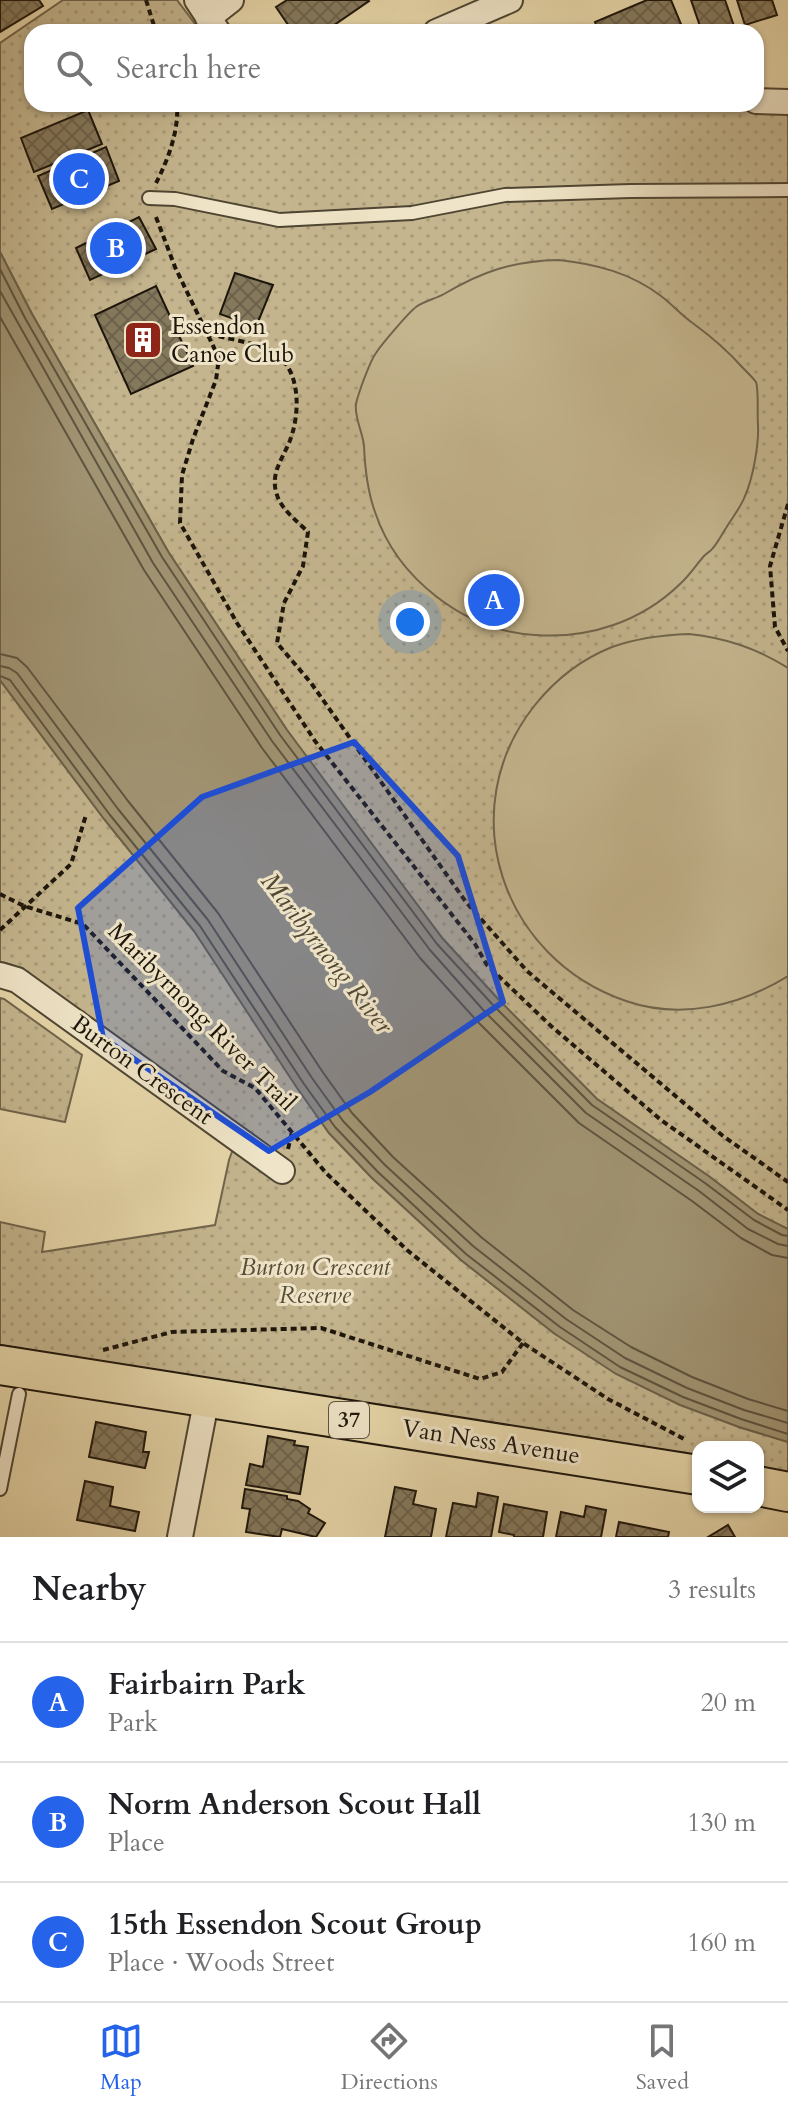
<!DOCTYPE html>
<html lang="en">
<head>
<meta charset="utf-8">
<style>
  :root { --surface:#fff; --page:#f6f6f6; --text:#202124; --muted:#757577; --line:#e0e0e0; --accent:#2563eb }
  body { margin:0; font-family:Cardo,serif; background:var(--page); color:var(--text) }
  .controls { position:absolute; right:24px; bottom:24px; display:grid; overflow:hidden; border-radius:16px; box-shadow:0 2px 6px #0004 }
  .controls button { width:72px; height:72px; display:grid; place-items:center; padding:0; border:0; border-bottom:2px solid var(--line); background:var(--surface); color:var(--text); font:40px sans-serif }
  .you { position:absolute; left:410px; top:622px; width:28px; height:28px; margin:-20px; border:6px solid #fff; border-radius:50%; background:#1a73e8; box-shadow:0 0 0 12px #1a73e833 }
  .badge { display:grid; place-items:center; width:52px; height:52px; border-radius:50%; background:var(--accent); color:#fff; font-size:26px; font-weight:700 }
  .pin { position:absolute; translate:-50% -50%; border:4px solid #fff; box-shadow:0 2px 8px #0006 }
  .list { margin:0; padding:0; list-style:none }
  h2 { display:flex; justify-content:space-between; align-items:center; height:104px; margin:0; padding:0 32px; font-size:34px }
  h2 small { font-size:26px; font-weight:400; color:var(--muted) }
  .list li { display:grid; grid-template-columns:52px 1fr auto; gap:24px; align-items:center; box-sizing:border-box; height:120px; padding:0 32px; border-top:2px solid var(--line) }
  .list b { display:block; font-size:30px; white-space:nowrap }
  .list p { margin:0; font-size:26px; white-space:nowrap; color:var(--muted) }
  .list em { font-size:26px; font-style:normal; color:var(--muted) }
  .icon { flex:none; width:44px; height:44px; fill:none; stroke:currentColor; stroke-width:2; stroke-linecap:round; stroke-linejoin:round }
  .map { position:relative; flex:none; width:788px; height:1537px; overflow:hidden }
  .search { position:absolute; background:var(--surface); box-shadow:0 2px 6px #0004; left:24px; right:24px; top:24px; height:88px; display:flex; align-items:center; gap:20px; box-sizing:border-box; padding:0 28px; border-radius:24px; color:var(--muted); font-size:30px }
  .sheet { height:464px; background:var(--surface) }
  nav { display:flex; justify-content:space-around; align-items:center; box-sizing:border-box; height:112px; border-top:2px solid var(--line); background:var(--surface); font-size:22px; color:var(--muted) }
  nav a { display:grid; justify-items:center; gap:4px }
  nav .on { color:var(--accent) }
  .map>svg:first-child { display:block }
  .grass { fill:url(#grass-dots); stroke:#70654c; stroke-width:2 }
  .garden { fill:#c4b58e; stroke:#70654c; stroke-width:2 }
  .water { fill:#a19473; stroke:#6c6149; stroke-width:2 }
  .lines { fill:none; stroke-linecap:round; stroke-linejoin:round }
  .shore { stroke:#5e543f; stroke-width:2 }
  .building { fill:url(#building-cross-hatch); stroke:#1c150b; stroke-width:2 }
  .service-casing { stroke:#4e4532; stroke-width:16 }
  .minor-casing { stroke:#4e4532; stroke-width:28 }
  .primary-casing { stroke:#1c150b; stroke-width:42 }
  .path { stroke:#1c150b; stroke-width:4; stroke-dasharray:6 4; stroke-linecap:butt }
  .service { stroke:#efe4c7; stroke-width:12 }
  .minor { stroke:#efe4c7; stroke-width:24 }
  .primary { stroke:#e6d6a9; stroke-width:38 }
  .marked { fill:#1d4ed8; fill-opacity:0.2; stroke:#1d4ed8; stroke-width:6; stroke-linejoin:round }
  .labels { text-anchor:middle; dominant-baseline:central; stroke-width:6; stroke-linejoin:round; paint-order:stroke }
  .shield { fill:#efe4c7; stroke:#5b5343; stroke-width:2 }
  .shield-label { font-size:22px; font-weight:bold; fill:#1c150b }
  .poi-label { font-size:24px; fill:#1c150b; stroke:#efe4c7; text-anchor:start }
  .street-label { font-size:24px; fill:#1c150b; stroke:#efe4c7 }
  .park-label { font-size:24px; font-style:italic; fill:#574d39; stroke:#efe4c7 }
  .water-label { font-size:26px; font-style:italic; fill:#514835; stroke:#efe4c7 }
</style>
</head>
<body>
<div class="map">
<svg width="788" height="1537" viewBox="0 0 788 1537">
  <defs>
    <pattern id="grass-dots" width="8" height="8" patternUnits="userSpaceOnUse" patternTransform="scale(2)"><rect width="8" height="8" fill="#c4b58e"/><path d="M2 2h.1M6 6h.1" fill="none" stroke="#a89b79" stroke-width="1.8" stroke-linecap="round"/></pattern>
    <pattern id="building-cross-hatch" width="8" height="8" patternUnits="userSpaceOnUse" patternTransform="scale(2)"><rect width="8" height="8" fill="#85795d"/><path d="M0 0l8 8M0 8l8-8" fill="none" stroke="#6c624b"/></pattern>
  </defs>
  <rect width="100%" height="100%" fill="#e6d6a9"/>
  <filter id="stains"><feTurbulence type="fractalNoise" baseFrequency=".0025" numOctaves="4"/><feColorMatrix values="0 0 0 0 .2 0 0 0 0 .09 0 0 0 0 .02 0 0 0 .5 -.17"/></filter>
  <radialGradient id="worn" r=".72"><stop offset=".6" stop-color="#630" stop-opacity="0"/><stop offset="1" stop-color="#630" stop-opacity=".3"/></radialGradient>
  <g class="grass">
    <polygon points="63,0 177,0 201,32 32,32 32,104 756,104 788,101 788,1229 758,1214 710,1177 597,1099 499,1000 443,939 331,791 287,730 169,553 32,314 0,252 0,43"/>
    <polygon points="0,680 104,819 194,931 329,1133 372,1178 461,1260 555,1334 739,1427 788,1442 788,1480 758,1472 758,1447 698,1447 698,1460 0,1345 0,1222 45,1232 42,1252 215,1225 229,1160 241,1127 12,965 0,962"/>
    <polygon points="0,998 4,999 82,1055 65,1122 0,1109"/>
  </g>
  <g class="garden">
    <path d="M559 260C596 264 631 273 661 296 673 305 682 316 694 324 713 338 728 351 743 368 747 372 753 378 756 382 759 390 757 415 758 425 759 444 753 478 745 496 741 507 732 518 726 528 722 534 718 542 713 548 711 551 707 553 704 556 696 565 689 576 680 584 641 622 588 639 535 635 464 631 397 578 375 512 367 490 365 469 364 446 363 433 354 417 356 404 358 394 370 361 376 353 381 345 409 312 416 307 424 301 435 299 444 294 483 271 513 261 559 260Z"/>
    <path d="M689 634C726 638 756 648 788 668V976C739 1006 681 1020 626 1001 502 959 451 810 535 705 555 680 582 659 612 647 637 638 662 635 689 634Z"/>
  </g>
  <polygon class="water" points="0,252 32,314 169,553 287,730 443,939 499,1000 597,1099 710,1177 758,1214 788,1229 788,1442 739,1427 680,1405 616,1374 555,1334 461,1260 372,1178 329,1133 297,1088 194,931 104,819 0,680"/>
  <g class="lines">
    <g class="shore">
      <polyline points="0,269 25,318 162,557 280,735 437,944 493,1005 592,1105 705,1183 754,1220 782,1235 788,1236"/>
      <polyline points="0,291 153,563 272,741 430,950 485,1012 586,1113 699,1191 748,1229 778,1244 788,1246"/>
      <polyline points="0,317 144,570 262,748 420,958 477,1021 579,1123 692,1201 741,1238 772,1255 788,1258"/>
      <polyline points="0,654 17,658 27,667 128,801 218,913 322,1071 352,1113 393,1157 481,1237 573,1310 631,1347 692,1377 748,1399 788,1411"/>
      <polyline points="0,666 9,668 17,673 118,809 208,920 312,1078 343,1121 385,1165 473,1246 566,1319 625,1358 687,1388 744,1410 788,1423"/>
      <polyline points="0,676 10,680 110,815 200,926 304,1084 335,1127 378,1172 466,1254 560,1327 620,1367 683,1397 741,1419 788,1434"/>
    </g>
  </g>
  <g class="building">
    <polygon points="0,0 39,0 43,6 0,32"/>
    <polygon points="287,0 368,0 369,1 324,32 293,32 276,7"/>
    <polygon points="647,0 671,0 683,29 677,32 599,32 595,22"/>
    <polygon points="691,0 725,0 736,32 702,32"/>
    <polygon points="737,0 772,0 777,15 745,25"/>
    <polygon points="88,110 102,144 34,172 21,138"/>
    <polygon points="106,147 119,181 52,209 38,176"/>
    <polygon points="139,217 156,249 90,280 76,248"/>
    <polygon points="235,273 273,285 256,327 220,314"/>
    <polygon points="156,286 193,366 131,394 95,315"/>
    <polygon points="96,1422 146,1432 143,1452 149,1452 145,1468 89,1457"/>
    <polygon points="268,1436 295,1441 294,1445 308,1447 300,1494 246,1485 250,1464 263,1467"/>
    <polygon points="85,1481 113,1487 110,1506 139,1512 135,1531 77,1520"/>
    <polygon points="395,1487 416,1491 413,1504 436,1509 431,1537 385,1537"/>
    <polygon points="245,1489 287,1496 287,1499 298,1501 310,1509 308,1513 325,1523 316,1537 282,1529 280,1537 246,1532 250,1509 242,1508"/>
    <polygon points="478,1493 498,1497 491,1537 446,1537 453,1503 476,1507"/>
    <polygon points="504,1504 547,1512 543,1537 514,1537 514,1535 499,1532"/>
    <polygon points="586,1506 606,1510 601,1537 556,1537 561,1512 584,1517"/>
    <polygon points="619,1522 669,1532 668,1537 616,1537"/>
    <polygon points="728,1525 735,1537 708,1537"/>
  </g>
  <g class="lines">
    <defs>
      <g id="service">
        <polyline points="149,198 175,199 279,220 412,213 505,195 630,191 788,190"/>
        <polyline points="0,1489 19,1394"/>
      </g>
      <g id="minor">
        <polyline points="197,0 218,32"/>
        <polyline points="208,18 231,0"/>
        <polyline points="436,32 510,0"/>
        <polyline points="756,101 788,102"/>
        <polyline points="0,975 17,980 282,1171"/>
        <polyline points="180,1537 207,1397"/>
      </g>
      <g id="primary">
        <polyline points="0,1365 698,1475"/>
        <polyline points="758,1486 788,1492"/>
      </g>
    </defs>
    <use href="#service" class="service-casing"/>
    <use href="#minor" class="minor-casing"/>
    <use href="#primary" class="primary-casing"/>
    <g class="path">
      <polyline points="146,0 156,32"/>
      <path d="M156 183C168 160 179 131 177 104"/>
      <polyline points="156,217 175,267 219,358 216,380 193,439 182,475 180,523 237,623 315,741 475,944 487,965 551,1026 661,1120 788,1210"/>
      <path d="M209 334C225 338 255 343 269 350 302 365 301 414 289 443 281 461 270 475 277 495 281 509 298 522 308 532L303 566 284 603 277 643 311 683 466 902 527 971 723 1136 788 1182"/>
      <polyline points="788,504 770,566 775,627 788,651"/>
      <polyline points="0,894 24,906 83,924 223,1071 255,1088 326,1173 407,1250 523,1343 608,1399 686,1440"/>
      <polyline points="0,930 71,864 86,815"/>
      <polyline points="288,1149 292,1132"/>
      <polyline points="103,1350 172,1332 321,1328 480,1379 502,1372 523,1343"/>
    </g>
    <use href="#service" class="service"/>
    <use href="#minor" class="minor"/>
    <use href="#primary" class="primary"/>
  </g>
  <path class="marked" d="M354 742 458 856 503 1002 370 1092 269 1151 103 1038 78 908 202 797Z"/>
  <defs>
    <symbol id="building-square" viewBox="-11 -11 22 22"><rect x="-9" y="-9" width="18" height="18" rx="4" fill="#8f2418" stroke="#efe4c7"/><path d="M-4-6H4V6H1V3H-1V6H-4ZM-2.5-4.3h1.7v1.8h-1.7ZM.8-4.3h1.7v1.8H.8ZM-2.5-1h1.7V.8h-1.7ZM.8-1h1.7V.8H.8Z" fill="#fff"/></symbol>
  </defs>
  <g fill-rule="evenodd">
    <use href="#building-square" x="121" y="318" width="44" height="44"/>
  </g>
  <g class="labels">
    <rect class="shield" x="329" y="1402" width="40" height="36" rx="6"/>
    <g class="shield-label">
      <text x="349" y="1420">37</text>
    </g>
    <g class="poi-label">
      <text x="171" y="326">Essendon<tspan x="171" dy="28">Canoe Club</tspan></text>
    </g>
    <g class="street-label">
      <text transform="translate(202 1017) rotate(45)">Maribyrnong River Trail</text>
      <text transform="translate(142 1070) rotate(36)">Burton Crescent</text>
      <text transform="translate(491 1442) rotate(9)">Van Ness Avenue</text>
    </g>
    <g class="park-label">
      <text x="315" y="1267">Burton Crescent<tspan x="315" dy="28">Reserve</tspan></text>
    </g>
    <g class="water-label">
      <text transform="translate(327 953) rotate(52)">Maribyrnong River</text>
    </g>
  </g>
  <rect width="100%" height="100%" filter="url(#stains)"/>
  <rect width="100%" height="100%" fill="url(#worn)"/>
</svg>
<div class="controls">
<button><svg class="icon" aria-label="layers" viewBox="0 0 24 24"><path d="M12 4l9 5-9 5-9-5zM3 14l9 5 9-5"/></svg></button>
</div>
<div class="you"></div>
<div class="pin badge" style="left:494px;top:600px">A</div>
<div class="pin badge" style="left:116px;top:248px">B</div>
<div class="pin badge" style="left:79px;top:179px">C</div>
<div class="search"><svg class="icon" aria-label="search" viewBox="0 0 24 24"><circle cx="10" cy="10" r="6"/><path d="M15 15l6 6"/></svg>Search here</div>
</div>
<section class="sheet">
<h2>Nearby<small>3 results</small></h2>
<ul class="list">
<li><span class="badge">A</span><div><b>Fairbairn Park</b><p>Park</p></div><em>20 m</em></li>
<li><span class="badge">B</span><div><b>Norm Anderson Scout Hall</b><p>Place</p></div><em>130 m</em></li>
<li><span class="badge">C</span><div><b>15th Essendon Scout Group</b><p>Place · Woods Street</p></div><em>160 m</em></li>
</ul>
</section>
<nav>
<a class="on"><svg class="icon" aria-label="map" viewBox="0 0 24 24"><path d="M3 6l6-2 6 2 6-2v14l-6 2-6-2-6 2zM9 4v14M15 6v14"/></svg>Map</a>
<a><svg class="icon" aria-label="directions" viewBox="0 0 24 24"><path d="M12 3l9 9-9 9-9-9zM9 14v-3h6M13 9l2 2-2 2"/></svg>Directions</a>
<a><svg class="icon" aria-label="saved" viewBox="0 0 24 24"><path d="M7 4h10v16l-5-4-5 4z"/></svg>Saved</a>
</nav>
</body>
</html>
